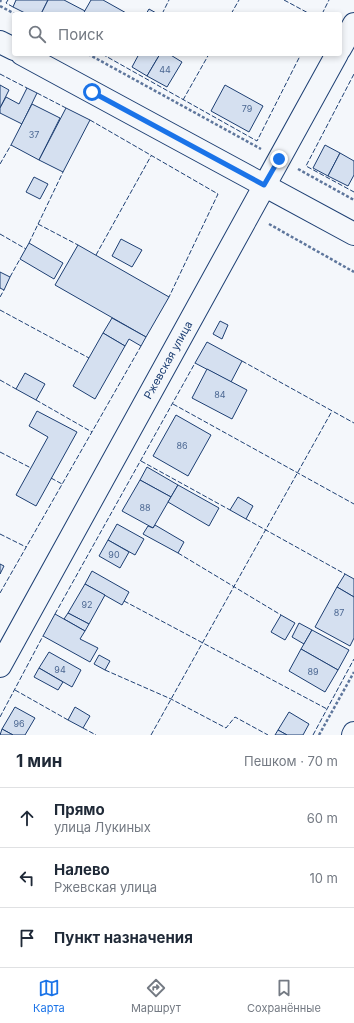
<!DOCTYPE html>
<html lang="ru">
<head>
<meta charset="utf-8">
<style>
  :root { --surface:#fff; --page:#f2f2f3; --text:#1f2937; --muted:#747a83; --line:#e0e1e3; --accent:#1a73e8 }
  body { margin:0; font-family:Inter,sans-serif; background:var(--page); color:var(--text) }
  .stop { position:absolute; width:12px; height:12px; margin:-9px; border:3px solid #1a73e8; border-radius:50%; background:#fff }
  .stop.end { background:#1a73e8; border-color:#fff; box-shadow:0 1px 4px #0008 }
  .list { margin:0; padding:0; list-style:none }
  h2 { display:flex; justify-content:space-between; align-items:center; height:52px; margin:0; padding:0 16px; font-size:17px }
  h2 small { font-size:13px; font-weight:400; color:var(--muted) }
  .list li { display:grid; grid-template-columns:26px 1fr auto; gap:12px; align-items:center; box-sizing:border-box; height:60px; padding:0 16px; border-top:1px solid var(--line) }
  .list b { display:block; font-size:15px; white-space:nowrap }
  .list p { margin:0; font-size:13px; white-space:nowrap; color:var(--muted) }
  .list em { font-size:13px; font-style:normal; color:var(--muted) }
  .icon { flex:none; width:22px; height:22px; fill:none; stroke:currentColor; stroke-width:2; stroke-linecap:round; stroke-linejoin:round }
  .map { position:relative; flex:none; width:354px; height:735px; overflow:hidden }
  .search { position:absolute; background:var(--surface); box-shadow:0 2px 6px #0003; left:12px; right:12px; top:12px; height:44px; display:flex; align-items:center; gap:10px; box-sizing:border-box; padding:0 14px; border-radius:4px; color:var(--muted); font-size:15px }
  .sheet { height:232px; background:var(--surface) }
  nav { display:flex; justify-content:space-around; align-items:center; box-sizing:border-box; height:56px; border-top:1px solid var(--line); background:var(--surface); font-size:11px; color:var(--muted) }
  nav a { display:grid; justify-items:center; gap:2px }
  nav .on { color:var(--accent) }
  .map>svg:first-child { display:block }
  .building { fill:#d5e0f0; stroke:#1d3f73 }
  .lines { fill:none; stroke-linecap:round; stroke-linejoin:round }
  .minor-casing { stroke:#1d3f73; stroke-width:24 }
  .path { stroke:#5e769c; stroke-width:2.5; stroke-dasharray:3 2; stroke-linecap:butt }
  .minor { stroke:#f4f7fb; stroke-width:22 }
  .fence { stroke:#1d3f73; stroke-width:1; stroke-dasharray:5 2; stroke-linecap:butt }
  .route { stroke:#1a73e8; stroke-width:5 }
  .labels { text-anchor:middle; dominant-baseline:central; stroke-width:3; stroke-linejoin:round; paint-order:stroke }
  .number-label { font-size:9px; fill:#4b6792 }
  .street-label { font-size:11px; fill:#1d3f73; stroke:#f4f7fb }
</style>
</head>
<body>
<div class="map">
<svg width="354" height="735" viewBox="0 0 354 735">
  <rect width="100%" height="100%" fill="#f4f7fb"/>
  <g class="building">
    <polygon points="16,0 48,0 41,14 27,14 13,7"/>
    <polygon points="48,0 64,0 85,11 83,14 41,14"/>
    <polygon points="91,0 103,0 128,14 83,14"/>
    <polygon points="149,9 158,14 146,14"/>
    <polygon points="139,54 160,54 147,76 132,67"/>
    <polygon points="160,54 169,54 182,62 167,87 147,76"/>
    <polygon points="0,85 9,90 0,108"/>
    <polygon points="225,85 263,106 249,132 211,111"/>
    <polygon points="27,88 37,93 22,124 0,113 0,108 6,97 19,104"/>
    <polygon points="32,104 60,118 39,160 11,145"/>
    <polygon points="66,108 90,120 63,172 39,160"/>
    <polygon points="325,145 340,153 328,176 313,168"/>
    <polygon points="340,153 354,161 354,175 348,186 328,176"/>
    <polygon points="34,177 48,184 40,199 26,192"/>
    <polygon points="121,239 142,250 132,267 112,256"/>
    <polygon points="29,243 63,263 54,279 20,259"/>
    <polygon points="78,245 169,297 146,337 55,285"/>
    <polygon points="0,272 10,277 4,290 0,288"/>
    <polygon points="112,318 146,337 141,346 129,339 125,346 103,333"/>
    <polygon points="220,321 228,325 222,339 213,334"/>
    <polygon points="103,333 125,346 95,399 73,386"/>
    <polygon points="207,342 242,361 231,382 195,363"/>
    <polygon points="207,369 247,390 232,419 192,398"/>
    <polygon points="25,373 45,384 36,400 16,389"/>
    <polygon points="37,411 77,432 36,506 16,495 48,437 29,426"/>
    <polygon points="176,415 211,435 188,476 153,456"/>
    <polygon points="147,467 178,485 171,497 140,480"/>
    <polygon points="140,480 171,497 153,528 122,511"/>
    <polygon points="178,485 219,508 209,526 168,502"/>
    <polygon points="238,497 253,506 246,519 230,510"/>
    <polygon points="117,524 144,539 135,555 108,540"/>
    <polygon points="155,525 184,542 178,553 143,534 148,526 153,528"/>
    <polygon points="108,540 129,552 120,568 99,556"/>
    <polygon points="0,564 4,566 0,574"/>
    <polygon points="92,571 129,592 122,605 85,584"/>
    <polygon points="345,574 354,579 354,597 337,587"/>
    <polygon points="85,584 105,595 89,624 68,613"/>
    <polygon points="337,587 354,597 354,638 350,646 315,627"/>
    <polygon points="68,613 89,624 85,631 64,619"/>
    <polygon points="55,614 85,631 80,639 98,648 90,662 43,636"/>
    <polygon points="281,615 295,623 285,640 271,632"/>
    <polygon points="299,623 312,630 304,644 292,637"/>
    <polygon points="312,630 349,650 338,670 301,649"/>
    <polygon points="301,649 338,670 325,692 289,671"/>
    <polygon points="49,652 81,670 72,687 39,668"/>
    <polygon points="99,655 110,661 105,670 94,664"/>
    <polygon points="39,668 63,682 58,690 34,677"/>
    <polygon points="15,707 35,718 25,735 13,735 2,729"/>
    <polygon points="75,707 90,716 83,728 68,720"/>
    <polygon points="289,712 309,724 303,735 287,735 278,730"/>
    <polygon points="2,729 13,735 0,735"/>
    <polygon points="278,730 287,735 275,735"/>
  </g>
  <g class="lines">
    <defs>
      <g id="minor">
        <polyline points="0,42 14,49"/>
        <polyline points="340,49 354,24"/>
        <polyline points="22,54 354,234"/>
        <polyline points="0,666 337,54"/>
        <polyline points="353,735 354,733"/>
      </g>
    </defs>
    <use href="#minor" class="minor-casing"/>
    <g class="path">
      <polyline points="0,2 1,0"/>
      <polyline points="0,6 15,14"/>
      <polyline points="88,54 261,149"/>
      <polyline points="298,169 354,200"/>
      <polyline points="269,224 354,272"/>
      <polyline points="319,735 354,672"/>
    </g>
    <use href="#minor" class="minor"/>
    <g class="fence">
      <polyline points="8,0 6,3 13,7"/>
      <polyline points="284,0 310,14"/>
      <polyline points="162,14 169,0"/>
      <polyline points="231,14 239,0"/>
      <polyline points="322,14 329,0"/>
      <polyline points="102,54 257,141 301,54"/>
      <polyline points="0,74 27,88"/>
      <polyline points="354,74 306,166 354,192"/>
      <polyline points="37,93 66,108"/>
      <polyline points="183,100 209,54"/>
      <polyline points="90,120 218,194 169,297"/>
      <polyline points="0,164 11,145"/>
      <polyline points="38,224 78,245"/>
      <polyline points="0,234 26,249"/>
      <polyline points="29,243 63,172"/>
      <polyline points="96,255 151,156"/>
      <polyline points="10,277 20,259"/>
      <polyline points="0,297 4,290"/>
      <polyline points="0,310 89,358"/>
      <polyline points="242,361 354,423"/>
      <polyline points="0,380 16,389"/>
      <polyline points="36,400 92,432"/>
      <polyline points="173,404 354,504"/>
      <polyline points="0,452 31,468"/>
      <polyline points="141,461 230,510"/>
      <polyline points="51,478 62,484"/>
      <polyline points="246,519 345,574"/>
      <polyline points="0,534 26,547"/>
      <polyline points="178,553 281,615"/>
      <polyline points="0,593 141,346"/>
      <polyline points="124,601 327,709"/>
      <polyline points="55,614 195,363"/>
      <polyline points="105,670 171,699 226,728 235,717 268,735"/>
      <polyline points="15,690 68,720"/>
      <polyline points="0,717 43,636"/>
      <polyline points="83,728 96,735"/>
      <polyline points="151,735 332,411"/>
      <polyline points="313,735 354,659"/>
    </g>
  </g>
  <g class="lines">
    <polyline class="route" points="92,92 264,185 279,159"/>
  </g>
  <g class="labels">
    <g class="number-label">
      <text x="165" y="69">44</text>
      <text x="247" y="108">79</text>
      <text x="34" y="134">37</text>
      <text x="220" y="394">84</text>
      <text x="182" y="445">86</text>
      <text x="145" y="507">88</text>
      <text x="114" y="554">90</text>
      <text x="87" y="604">92</text>
      <text x="339" y="612">87</text>
      <text x="60" y="669">94</text>
      <text x="313" y="671">89</text>
      <text x="19" y="723">96</text>
    </g>
    <g class="street-label">
      <text transform="translate(168 360) rotate(-61)">Ржевская улица</text>
    </g>
  </g>
</svg>
<div class="stop" style="left:92px;top:92px"></div>
<div class="stop end" style="left:279px;top:159px"></div>
<div class="search"><svg class="icon" aria-label="search" viewBox="0 0 24 24"><circle cx="10" cy="10" r="6"/><path d="M15 15l6 6"/></svg>Поиск</div>
</div>
<section class="sheet">
<h2>1 мин<small>Пешком · 70 m</small></h2>
<ul class="list">
<li><svg class="icon" aria-label="ahead" viewBox="0 0 24 24"><path d="M12 20V5M6 11l6-6 6 6"/></svg><div><b>Прямо</b><p>улица Лукиных</p></div><em>60 m</em></li>
<li><svg class="icon" aria-label="left" viewBox="0 0 24 24"><path d="M17 20v-9H6M10 6l-5 5 5 5"/></svg><div><b>Налево</b><p>Ржевская улица</p></div><em>10 m</em></li>
<li><svg class="icon" aria-label="arrive" viewBox="0 0 24 24"><path d="M6 21V4h12l-3 4 3 4H6"/></svg><div><b>Пункт назначения</b></div></li>
</ul>
</section>
<nav>
<a class="on"><svg class="icon" aria-label="map" viewBox="0 0 24 24"><path d="M3 6l6-2 6 2 6-2v14l-6 2-6-2-6 2zM9 4v14M15 6v14"/></svg>Карта</a>
<a><svg class="icon" aria-label="directions" viewBox="0 0 24 24"><path d="M12 3l9 9-9 9-9-9zM9 14v-3h6M13 9l2 2-2 2"/></svg>Маршрут</a>
<a><svg class="icon" aria-label="saved" viewBox="0 0 24 24"><path d="M7 4h10v16l-5-4-5 4z"/></svg>Сохранённые</a>
</nav>
</body>
</html>
